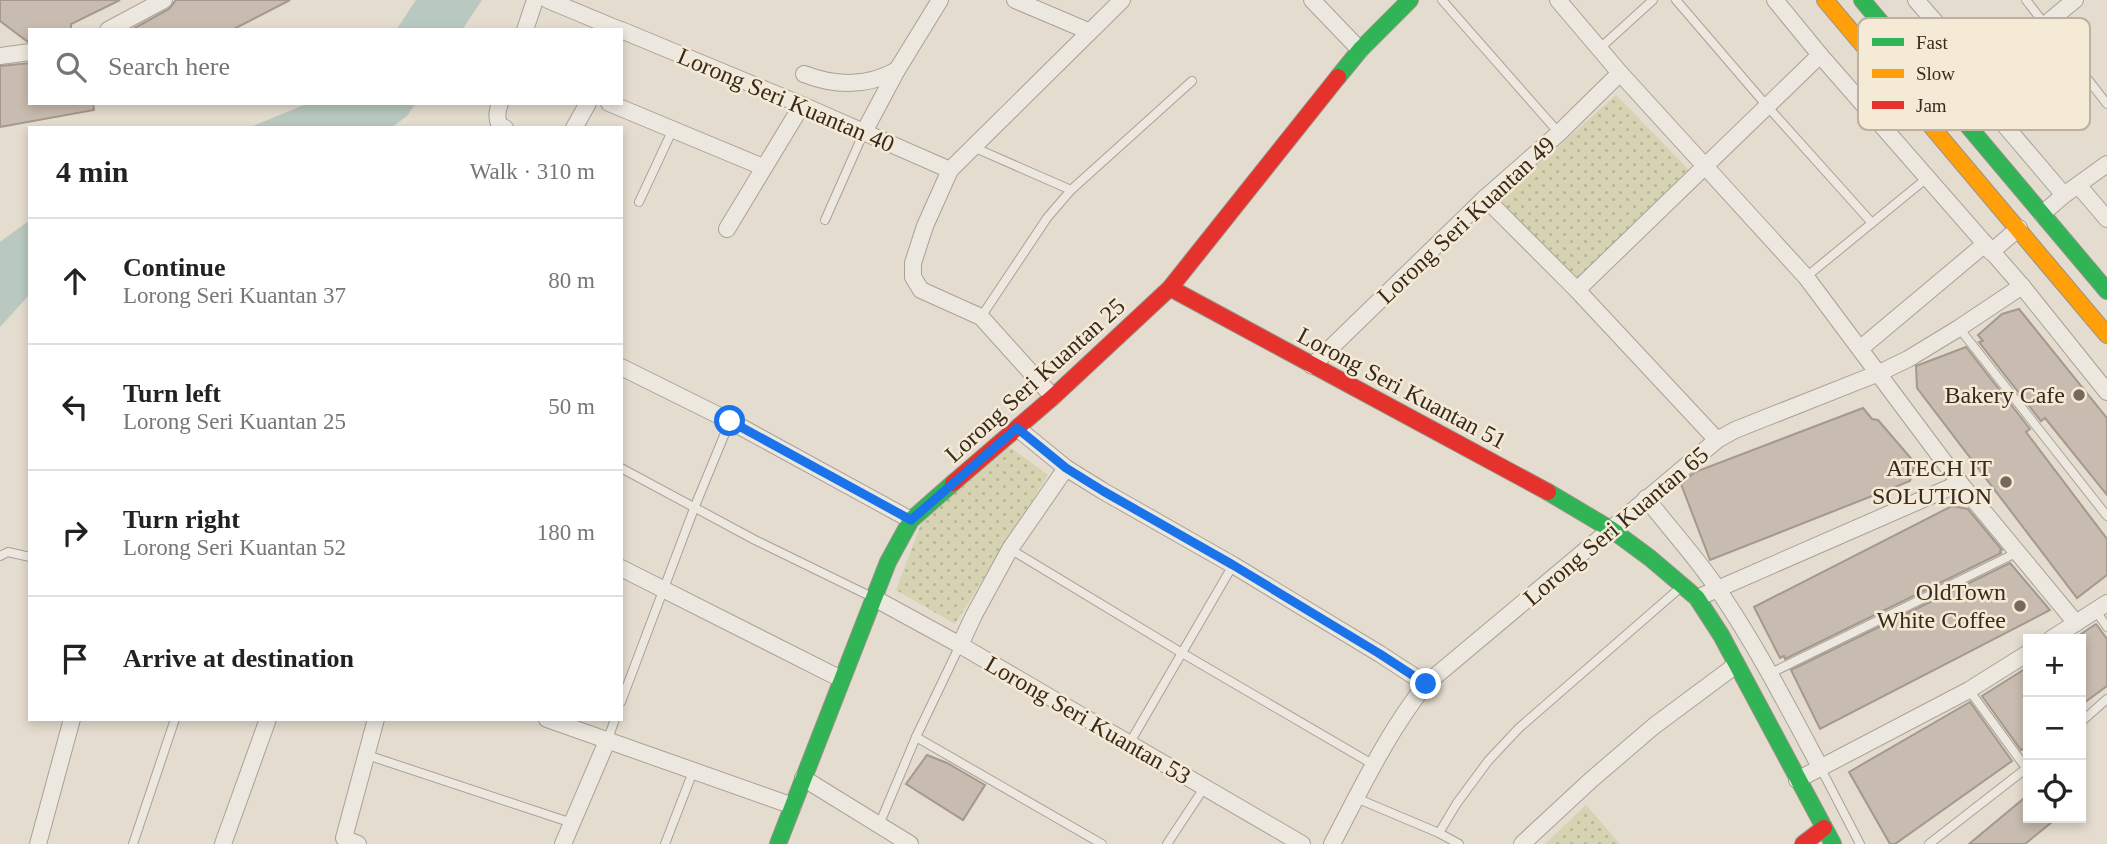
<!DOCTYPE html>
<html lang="en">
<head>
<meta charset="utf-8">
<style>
  :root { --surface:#fff; --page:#f2f2f2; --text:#222; --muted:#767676; --line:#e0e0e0 }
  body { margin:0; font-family:Georgia,serif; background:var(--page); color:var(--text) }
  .controls { position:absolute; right:21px; bottom:21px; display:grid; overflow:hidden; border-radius:0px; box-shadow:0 4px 10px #0003 }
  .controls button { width:63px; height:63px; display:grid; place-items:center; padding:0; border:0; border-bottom:2px solid var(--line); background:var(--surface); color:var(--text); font:35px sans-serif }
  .stop { position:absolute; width:21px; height:21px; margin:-16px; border:5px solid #1a73e8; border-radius:50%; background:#fff }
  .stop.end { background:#1a73e8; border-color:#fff; box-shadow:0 2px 7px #0008 }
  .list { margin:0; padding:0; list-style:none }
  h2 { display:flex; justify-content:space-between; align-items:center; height:91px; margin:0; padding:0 28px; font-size:30px }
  h2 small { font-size:23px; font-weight:400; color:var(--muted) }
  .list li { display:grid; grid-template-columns:46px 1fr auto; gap:21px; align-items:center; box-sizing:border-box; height:126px; padding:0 28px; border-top:2px solid var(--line) }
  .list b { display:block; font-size:26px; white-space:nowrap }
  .list p { margin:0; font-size:23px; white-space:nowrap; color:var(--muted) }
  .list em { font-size:23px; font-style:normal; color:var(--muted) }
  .icon { flex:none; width:38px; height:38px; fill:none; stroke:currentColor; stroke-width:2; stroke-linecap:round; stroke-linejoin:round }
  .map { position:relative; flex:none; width:2107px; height:844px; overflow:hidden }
  .search { position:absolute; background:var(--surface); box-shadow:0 4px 10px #0003; left:28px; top:28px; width:595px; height:77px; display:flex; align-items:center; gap:18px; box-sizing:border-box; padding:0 24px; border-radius:0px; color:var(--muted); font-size:26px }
  .panel { position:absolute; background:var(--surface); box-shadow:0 4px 10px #0003; left:28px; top:126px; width:595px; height:595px; border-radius:0px }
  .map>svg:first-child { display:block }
  .park { fill:url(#park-dots) }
  .water { fill:#b9c9bf }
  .building { fill:#c8bbaf; stroke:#a5988d; stroke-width:2 }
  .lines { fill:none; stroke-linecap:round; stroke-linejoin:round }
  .lane-casing { stroke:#a9a197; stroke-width:10 }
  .street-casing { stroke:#a9a197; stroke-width:18 }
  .fast-casing { stroke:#999187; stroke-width:18 }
  .slow-casing { stroke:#999187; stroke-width:18 }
  .jam-casing { stroke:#999187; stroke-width:18 }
  .lane { stroke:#ece8e0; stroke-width:8 }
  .street { stroke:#ece8e0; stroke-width:16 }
  .fast { stroke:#30b455; stroke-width:16 }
  .slow { stroke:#ff9f0a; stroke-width:16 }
  .jam { stroke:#e5322d; stroke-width:16 }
  .route { stroke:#1a73e8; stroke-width:9 }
  .poi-dot { fill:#75685c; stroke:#f5ead5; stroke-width:2.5 }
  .labels { text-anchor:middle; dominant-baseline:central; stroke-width:5; stroke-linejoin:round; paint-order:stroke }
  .street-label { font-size:24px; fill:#392a1f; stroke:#f5ead5 }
  .poi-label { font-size:24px; fill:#392a1f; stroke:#f5ead5; text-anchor:end }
  .key { fill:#f5ead5; stroke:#bdb09e; stroke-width:2 }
  .key-label { font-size:19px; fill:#392a1f }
</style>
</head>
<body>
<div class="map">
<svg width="2107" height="844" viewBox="0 0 2107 844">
  <defs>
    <pattern id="park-dots" width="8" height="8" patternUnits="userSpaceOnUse" patternTransform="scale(1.75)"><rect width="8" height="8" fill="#d5d3b1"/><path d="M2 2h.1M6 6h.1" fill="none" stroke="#b8b598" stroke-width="1.8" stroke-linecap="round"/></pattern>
  </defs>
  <rect width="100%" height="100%" fill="#e4dcce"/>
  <g class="park">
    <polygon points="1616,95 1691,172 1577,279 1497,201"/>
    <polygon points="1008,446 1048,475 955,624 896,590 924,516"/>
    <polygon points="1586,805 1620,844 1545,844"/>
  </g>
  <g class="water">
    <polygon points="416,0 482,0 462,30 396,30"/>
    <polygon points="309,103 416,103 407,116 391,128 248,128"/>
    <polygon points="30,220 30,294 0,327 0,242"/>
  </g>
  <g class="building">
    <polygon points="0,0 120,0 71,24 71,30 30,30 30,42 28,42 0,21"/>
    <polygon points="176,0 290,0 232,30 131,30 169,9"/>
    <polygon points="30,63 30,103 93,103 94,110 0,127 0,66"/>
    <polygon points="2019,309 2107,418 2107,495 2045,418 2041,421 1979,342 1983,341 1978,335 2002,314"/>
    <polygon points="1966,347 2030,429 2026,432 2107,539 2107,575 2077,598 1917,388 1916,366"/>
    <polygon points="1863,408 1872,419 1878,420 1915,463 1910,481 1710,560 1681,484 1695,472"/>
    <polygon points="1952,506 1968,509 2002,550 2000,551 2001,553 1785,659 1784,656 1780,658 1754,607"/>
    <polygon points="2010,563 2050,610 1820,729 1791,670"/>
    <polygon points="2096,624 2107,639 2107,686 2081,705 2081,634"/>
    <polygon points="2028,667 2028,745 2021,750 1982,696"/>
    <polygon points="1970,702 2012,761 1895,844 1890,844 1849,772"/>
    <polygon points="927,755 947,763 985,785 963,820 906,784"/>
    <polygon points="2028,795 2028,818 2057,818 2025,844 1969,844"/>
  </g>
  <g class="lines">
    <defs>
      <g id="lane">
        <polyline points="1442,0 1559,133"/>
        <polyline points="1676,0 1767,106 1872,223"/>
        <polyline points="2026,0 2107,104"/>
        <polyline points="1599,49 1653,0"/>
        <polyline points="973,147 1071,190"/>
        <polyline points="639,202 673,129"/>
        <polyline points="825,220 864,132"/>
        <polyline points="1806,277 1927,178"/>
        <polyline points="981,317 1047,218 1071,190 1192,81"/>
        <polyline points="1959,328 2107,516"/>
        <polyline points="621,468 755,540 874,598"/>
        <polyline points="1010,549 1182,653 1374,765"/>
        <polyline points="0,556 8,552 30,557"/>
        <polyline points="2096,611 2107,627"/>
        <polyline points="1771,673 2018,552"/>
        <polyline points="1969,690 2026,768"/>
        <polyline points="621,702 695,506 730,421"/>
        <polyline points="2081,722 2107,699"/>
        <polyline points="916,737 1102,844"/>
        <polyline points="608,739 615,719"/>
        <polyline points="1129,744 1233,565"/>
        <polyline points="367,755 572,823"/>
        <polyline points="1820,767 1860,844"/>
        <polyline points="1356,798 1439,833 1459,844"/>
        <polyline points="879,825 916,737 960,645"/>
        <polyline points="1439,833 1457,803 1488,761 1519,728 1680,588"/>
        <polyline points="133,844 175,719"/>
        <polyline points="665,844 694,769"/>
        <polyline points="1167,844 1204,788"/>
        <polyline points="1929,844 2028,767"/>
      </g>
      <g id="street">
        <polyline points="548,0 620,30"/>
        <polyline points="1015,0 1088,31"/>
        <polyline points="1312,0 1360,50"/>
        <polyline points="1558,0 1620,73 1806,277 1960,483 2076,623"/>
        <polyline points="1775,0 1820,55 2022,286 2107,392"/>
        <polyline points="1916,0 1984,78"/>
        <polyline points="108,30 164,0"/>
        <polyline points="525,30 535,0"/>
        <polyline points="621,30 802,105 950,170"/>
        <polyline points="0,56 30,52"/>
        <path d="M804 74C835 86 867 87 897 70"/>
        <polyline points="1973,88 2064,195"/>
        <path d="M500 103C497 112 496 118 500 126L505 128"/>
        <polyline points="609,103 763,167"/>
        <path d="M1950 105C1994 72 2032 34 2075 0"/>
        <polyline points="574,128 588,103"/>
        <polyline points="864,132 897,70 940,0"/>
        <polyline points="2078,185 2107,219"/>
        <polyline points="1485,198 1577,290 1717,440"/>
        <polyline points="2042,214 2064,195 2107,164"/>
        <polyline points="727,229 802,105"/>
        <polyline points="1991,252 2019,228"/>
        <polyline points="1577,290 1820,55"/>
        <polyline points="1861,348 1985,244"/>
        <polyline points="1312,366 1485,198 1559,133 1620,73"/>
        <polyline points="621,367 730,421 911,520"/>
        <polyline points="1053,397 981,317 921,290 913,277 913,263 925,226 950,170 1122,0"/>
        <polyline points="1017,428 1066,468 1103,491 1233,565 1380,654 1426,684"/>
        <path d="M1646 498C1670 529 1697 558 1719 591 1757 647 1788 707 1820 767"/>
        <polyline points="621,568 841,679"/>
        <polyline points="874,598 960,645 1302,844"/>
        <polyline points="1697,598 1960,483"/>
        <polyline points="2051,639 2107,603"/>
        <polyline points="960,645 974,615 1010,549 1066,468"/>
        <polyline points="547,719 793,806"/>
        <polyline points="803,778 910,844"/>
        <polyline points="1797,780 1969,690 2028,653"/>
        <polyline points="38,844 72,719"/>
        <polyline points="223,844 268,719"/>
        <polyline points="358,844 344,838 376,719"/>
        <polyline points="563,844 608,739"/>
        <path d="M1332 844C1361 789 1387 733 1426 684L1717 440 1735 430 1879 373 1908 359 1959 328 2022 286"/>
        <polyline points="1522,844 1591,780 1654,726 1736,665"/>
      </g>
      <g id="fast">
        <polyline points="1862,0 2107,291"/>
        <polyline points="1338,77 1360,50 1410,0"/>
        <polyline points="1548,492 1612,530 1650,558 1697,598 1721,635 1833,844"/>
        <polyline points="778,844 888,562 911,520 953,483"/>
      </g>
      <polyline id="slow" points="1825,0 2107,335"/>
      <g id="jam">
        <polyline points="1170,288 1548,492"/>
        <polyline points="953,483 1053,397 1170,288 1338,77"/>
        <polyline points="1803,844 1824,828"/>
      </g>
    </defs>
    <use href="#lane" class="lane-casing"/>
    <use href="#street" class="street-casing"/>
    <use href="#fast" class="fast-casing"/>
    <use href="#slow" class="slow-casing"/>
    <use href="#jam" class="jam-casing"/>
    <use href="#lane" class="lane"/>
    <use href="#street" class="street"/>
    <use href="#fast" class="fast"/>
    <use href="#slow" class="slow"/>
    <use href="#jam" class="jam"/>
  </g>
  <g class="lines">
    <polyline class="route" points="730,421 911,520 1017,428 1066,468 1103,491 1233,565 1380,654 1426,684"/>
  </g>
  <g class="poi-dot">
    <circle cx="2079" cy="395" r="7"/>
    <circle cx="2006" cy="482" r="7"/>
    <circle cx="2020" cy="606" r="7"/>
  </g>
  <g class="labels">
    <g class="street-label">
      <text transform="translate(786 100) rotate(23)">Lorong Seri Kuantan 40</text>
      <text transform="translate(1466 220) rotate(-43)">Lorong Seri Kuantan 49</text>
      <text transform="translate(1035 380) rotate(-42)">Lorong Seri Kuantan 25</text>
      <text transform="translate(1402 388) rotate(28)">Lorong Seri Kuantan 51</text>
      <text transform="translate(1616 526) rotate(-40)">Lorong Seri Kuantan 65</text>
      <text transform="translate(1088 720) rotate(30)">Lorong Seri Kuantan 53</text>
    </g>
    <g class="poi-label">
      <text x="2065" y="395">Bakery Cafe</text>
      <text x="1992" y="468">ATECH IT<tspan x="1992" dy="28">SOLUTION</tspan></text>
      <text x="2006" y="592">OldTown<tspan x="2006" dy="28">White Coffee</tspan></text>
    </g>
  </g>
  <rect x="1858" y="18" width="232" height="112" rx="10" class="key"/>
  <rect x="1872" y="38" width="32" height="8" fill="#30b455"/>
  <rect x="1872" y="69" width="32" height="9" fill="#ff9f0a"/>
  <rect x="1872" y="101" width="32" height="8" fill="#e5322d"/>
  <g class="key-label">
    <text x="1916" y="49">Fast</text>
    <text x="1916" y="80">Slow</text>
    <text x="1916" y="112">Jam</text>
  </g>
</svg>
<div class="controls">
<button>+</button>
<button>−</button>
<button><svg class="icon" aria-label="locate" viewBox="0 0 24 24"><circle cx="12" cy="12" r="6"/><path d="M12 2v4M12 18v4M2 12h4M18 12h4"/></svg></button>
</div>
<div class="stop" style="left:730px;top:421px"></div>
<div class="stop end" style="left:1426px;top:684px"></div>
<div class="search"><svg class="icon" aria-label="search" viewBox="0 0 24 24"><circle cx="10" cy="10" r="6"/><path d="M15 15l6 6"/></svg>Search here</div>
<section class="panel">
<h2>4 min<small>Walk · 310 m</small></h2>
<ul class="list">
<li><svg class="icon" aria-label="ahead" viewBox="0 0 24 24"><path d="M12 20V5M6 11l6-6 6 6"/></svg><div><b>Continue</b><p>Lorong Seri Kuantan 37</p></div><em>80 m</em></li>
<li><svg class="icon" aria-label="left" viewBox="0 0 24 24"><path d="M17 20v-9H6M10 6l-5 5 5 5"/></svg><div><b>Turn left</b><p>Lorong Seri Kuantan 25</p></div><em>50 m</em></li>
<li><svg class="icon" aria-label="right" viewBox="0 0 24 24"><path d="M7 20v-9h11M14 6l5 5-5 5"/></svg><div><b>Turn right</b><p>Lorong Seri Kuantan 52</p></div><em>180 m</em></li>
<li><svg class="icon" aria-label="arrive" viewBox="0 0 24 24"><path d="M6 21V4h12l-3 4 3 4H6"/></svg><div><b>Arrive at destination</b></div></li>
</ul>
</section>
</div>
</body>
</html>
